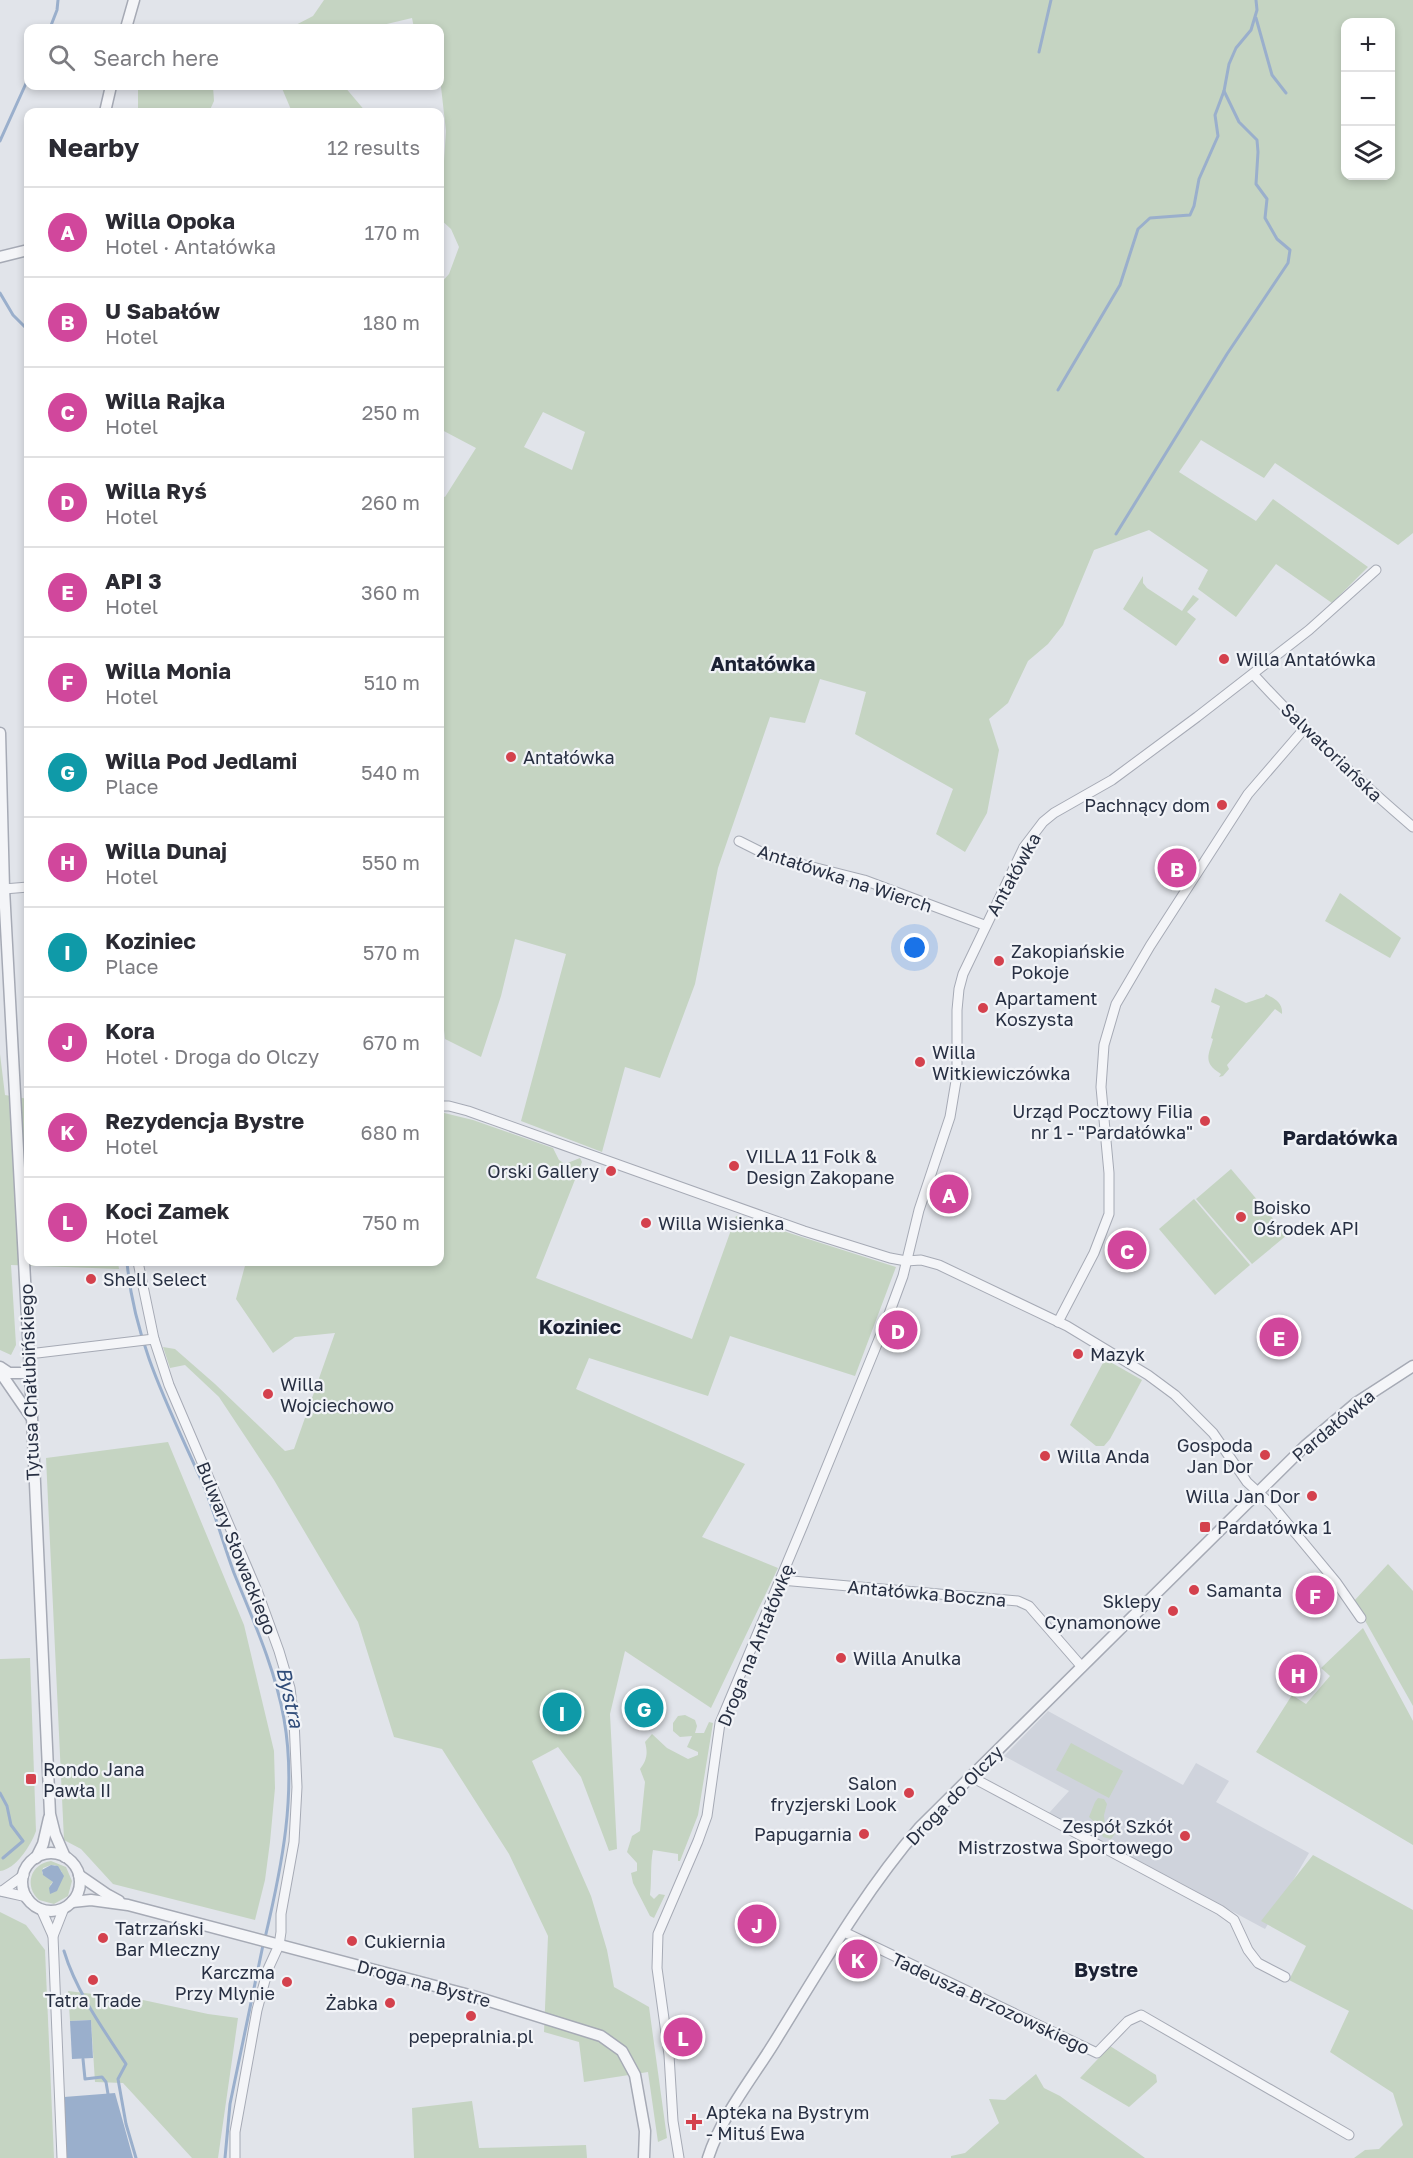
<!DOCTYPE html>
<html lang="en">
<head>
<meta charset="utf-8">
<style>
  :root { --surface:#fff; --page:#f7f7f7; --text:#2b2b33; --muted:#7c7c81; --line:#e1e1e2; --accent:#0b8043 }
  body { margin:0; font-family:"Golos Text",sans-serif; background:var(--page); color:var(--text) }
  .controls { position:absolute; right:18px; top:18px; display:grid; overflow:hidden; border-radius:12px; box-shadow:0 3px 9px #0003 }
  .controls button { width:54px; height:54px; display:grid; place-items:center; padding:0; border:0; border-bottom:2px solid var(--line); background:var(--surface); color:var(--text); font:30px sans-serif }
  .you { position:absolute; left:915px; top:948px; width:21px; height:21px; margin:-15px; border:4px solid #fff; border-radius:50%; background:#1a73e8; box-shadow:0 0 0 9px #1a73e833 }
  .badge { display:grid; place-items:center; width:39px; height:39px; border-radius:50%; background:var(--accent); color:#fff; font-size:20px; font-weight:700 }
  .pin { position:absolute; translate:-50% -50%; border:3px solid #fff; box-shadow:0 2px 6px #0006 }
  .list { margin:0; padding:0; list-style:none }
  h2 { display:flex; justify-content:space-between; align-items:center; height:78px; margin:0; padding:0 24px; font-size:26px }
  h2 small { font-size:20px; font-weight:400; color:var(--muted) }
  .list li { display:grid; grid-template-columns:39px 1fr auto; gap:18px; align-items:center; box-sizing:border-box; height:90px; padding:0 24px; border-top:2px solid var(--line) }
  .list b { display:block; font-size:22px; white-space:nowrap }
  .list p { margin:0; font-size:20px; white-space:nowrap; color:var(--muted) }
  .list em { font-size:20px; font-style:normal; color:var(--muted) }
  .icon { flex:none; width:33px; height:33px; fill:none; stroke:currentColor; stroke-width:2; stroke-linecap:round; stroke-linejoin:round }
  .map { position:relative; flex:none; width:1413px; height:2158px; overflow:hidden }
  .search { position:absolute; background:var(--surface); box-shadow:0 3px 9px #0003; left:24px; top:24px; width:420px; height:66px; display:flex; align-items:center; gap:15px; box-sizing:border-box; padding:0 21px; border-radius:12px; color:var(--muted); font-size:22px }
  .panel { position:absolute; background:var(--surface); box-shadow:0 3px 9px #0003; left:24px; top:108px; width:420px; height:1158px; border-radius:12px }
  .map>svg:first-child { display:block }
  .built { fill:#cfd3dc }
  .green { fill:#c5d4c2; fill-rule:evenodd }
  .water { fill:#9aafcc }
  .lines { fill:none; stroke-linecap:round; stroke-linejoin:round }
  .stream { stroke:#9aafcc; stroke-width:3 }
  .minor-casing { stroke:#a6aab5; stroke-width:11 }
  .tertiary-casing { stroke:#a6aab5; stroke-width:13 }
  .minor { stroke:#f4f5f8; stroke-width:9 }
  .tertiary { stroke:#f4f5f8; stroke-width:10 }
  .poi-dot { fill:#d4414d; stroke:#f1f3f7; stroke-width:2 }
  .labels { text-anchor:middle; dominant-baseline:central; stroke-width:4.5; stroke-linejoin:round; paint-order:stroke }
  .poi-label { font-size:18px; fill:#283043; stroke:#f1f3f7; text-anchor:start }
  .street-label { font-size:18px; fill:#283043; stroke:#f1f3f7 }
  .neighbourhood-label { font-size:20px; font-weight:bold; fill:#1b2133; stroke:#f1f3f7 }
  .water-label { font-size:20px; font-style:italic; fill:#304c79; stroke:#f1f3f7 }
</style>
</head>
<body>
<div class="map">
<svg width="1413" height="2158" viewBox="0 0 1413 2158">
  <rect width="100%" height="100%" fill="#e1e4ea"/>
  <polygon class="built" points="1048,1711 1183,1785 1196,1763 1229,1781 1216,1802 1309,1853 1265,1929 1049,1813 1069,1791 1004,1756"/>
  <g class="green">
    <path d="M324 0H1413V533L1398 545 1275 463 1264 478 1201 440 1179 472 1256 521 1273 499 1368 567 1332 603 1276 564 1236 617 1198 589 1208 570 1149 530 1094 550 1063 625 1048 644 1028 661 1008 703 989 719 999 750 987 813 965 852 936 834 953 789 855 734 866 692 820 679 805 723 770 717 718 868 695 984 660 1078 625 1067 602 1152 521 1121 566 954 515 939 501 996 481 1057 445 1039 440 994V495L445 497 476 448 440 429V284L449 274 459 247 451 229 440 219V181L443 176 446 131 440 78V28H414L412 18 370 28H290L313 16ZM1390 22V176H1346V22ZM543 412 585 432 572 470 524 447Z"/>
    <polygon points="138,86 213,86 214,101 209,112 138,112"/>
    <polygon points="281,86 344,86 366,112 292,112"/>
    <polygon points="1143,576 1143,583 1147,588 1182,611 1193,595 1199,599 1187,612 1196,619 1176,646 1123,609"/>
    <polygon points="1340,893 1401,938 1390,958 1325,921"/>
    <path d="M1215 988 1246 1003 1264 997 1266 994C1274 999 1283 1002 1282 1014L1275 1009 1227 1065 1229 1069 1223 1076 1219 1077 1221 1074C1202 1062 1209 1055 1213 1039L1211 1038 1220 1006 1211 1002Z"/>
    <polygon points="0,1054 5,1095 28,1099 28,1262 118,1262 119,1269 11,1265 16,1345 11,1355 0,1350"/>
    <polygon points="440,1112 473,1120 553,1148 559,1160 565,1164 580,1158 582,1162 536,1278 692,1339 736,1216 896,1267 855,1376 730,1336 708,1396 589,1358 576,1389 745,1464 702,1537 778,1568 711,1708 625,1651 610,1714 617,1849 609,1851 581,1777 558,1747 532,1761 591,1896 607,1950 614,1987 649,2007 667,2138 658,2142 648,2072 584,2082 579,2042 544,2032 548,1936 509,1854 442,1749 394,1737 358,1622 274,1480 219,1397 185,1365 170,1368 163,1347 175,1349 215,1384 285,1451 294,1449 335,1333 295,1337 273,1353 236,1299 246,1262 440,1262"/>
    <polygon points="1231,1169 1287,1235 1252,1264 1196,1199"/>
    <polygon points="1194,1199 1250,1265 1215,1295 1159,1229"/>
    <polygon points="1105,1359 1142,1380 1110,1439 1104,1446 1096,1446 1070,1425"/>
    <polygon points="168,1442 244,1625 274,1751 275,1788 270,1842 265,1880 255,1920 113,1884 81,1849 64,1840 46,1458"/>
    <polygon points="1388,1564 1413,1591 1413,1706 1354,1601"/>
    <polygon points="1363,1628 1413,1721 1413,1845 1256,1752 1292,1695 1306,1704 1330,1676 1321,1668"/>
    <path d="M30 1658 36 1831C31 1845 16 1869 0 1871V1659Z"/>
    <path d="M685 1715 695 1720 697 1726 695 1733H704L709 1722 713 1723 698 1815 680 1861H678V1854L653 1850C650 1866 652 1879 650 1895L654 1899 659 1894 665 1895 654 1918 650 1916 633 1883 631 1873 637 1871V1863L627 1852 632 1836 640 1831 645 1782 640 1769C647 1760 648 1753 645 1742L652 1734 667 1748 688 1759 698 1755V1752L687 1747 692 1736 680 1737 673 1731V1723L678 1716Z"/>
    <polygon points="1071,1743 1123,1771 1109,1798 1056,1770"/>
    <polygon points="1098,1798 1104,1799 1107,1804 1104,1815 1105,1825 1111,1825 1118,1830 1111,1839 1103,1837 1098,1825 1089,1817 1095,1802"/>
    <polygon points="1313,1855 1413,1910 1413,2158 1354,2158 1365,2150 1379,2149 1403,2125 1393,2093 1330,2052 1349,2011 1289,1980 1306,1946 1261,1921"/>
    <path d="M51 1861 66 1867 72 1881 68 1896 54 1904 39 1900C24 1886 30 1864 51 1861ZM51 1865H55L62 1872 58 1888 50 1885 53 1882 42 1873 43 1868Z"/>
    <polygon points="0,1912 26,1925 45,1950 54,2158 0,2158"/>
    <polygon points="68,1991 143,2000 208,2014 238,2018 218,2158 192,2158 123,2083 95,2082 91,2020 70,2021"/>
    <polygon points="1110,2046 1156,2075 1157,2082 1129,2107 1080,2078"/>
    <polygon points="1036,2074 1044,2088 1060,2096 1145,2158 951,2158 951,2156 965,2153 999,2123 989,2099 1005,2100"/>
    <polygon points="472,2101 479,2148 586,2145 587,2158 414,2158 412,2108"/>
  </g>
  <g class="water">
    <polygon points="51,1865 58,1866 64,1876 57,1891 50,1894 49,1888 53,1882 43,1875 42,1870"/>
    <polygon points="91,2020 93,2058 72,2059 70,2021"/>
    <polygon points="115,2093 133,2158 66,2158 64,2097"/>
  </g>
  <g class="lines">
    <g class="stream">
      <polyline points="1256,18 1272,75 1286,93"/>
      <polyline points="50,28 57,10 58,0"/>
      <polyline points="1039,52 1051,0"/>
      <polyline points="0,141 28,79"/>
      <polyline points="0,293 13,315 28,330"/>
      <polyline points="1058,390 1120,285 1138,229 1150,218 1190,215 1194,206 1199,179 1218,136 1215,115 1224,91 1229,64 1236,48 1251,30 1257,10 1256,0"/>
      <polyline points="1116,534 1227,354 1288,263 1290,250 1277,239 1265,218 1267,199 1256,184 1258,152 1257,140 1239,122 1224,91"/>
      <path d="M127 1262C134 1340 167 1404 199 1475 213 1506 222 1540 234 1573 253 1620 275 1668 284 1719 297 1792 282 1866 265 1938"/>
      <polyline points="0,1793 7,1806 11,1825 23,1841 3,1858"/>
      <path d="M64 1951C76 1991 103 2029 126 2064L118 2079 126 2124 136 2158"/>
      <polyline points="83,2059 85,2079 102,2077 106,2082 108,2094"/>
      <polyline points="225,2158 230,2104 263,1945"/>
    </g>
    <defs>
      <g id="minor">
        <path d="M1253 674C1303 729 1357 779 1413 827"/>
        <polyline points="739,841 769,856 864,880 984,925"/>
        <polyline points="4,889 28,887"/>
        <polyline points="440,1106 449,1106 468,1111 804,1231 890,1258 906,1261 921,1260 939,1265 1067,1326 1148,1375 1175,1395 1213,1433 1247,1482 1273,1506 1336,1582 1361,1618"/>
        <polyline points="138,1262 154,1339 169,1385 258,1593 279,1651 290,1688 294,1720 297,1787 294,1842 281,1914 281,1932 279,1945 268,1969 257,2010 235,2132 235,2158"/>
        <polyline points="1058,1322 1094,1253 1109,1214 1109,1173 1101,1087 1104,1045 1116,1004 1150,946 1248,794 1304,729"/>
        <polyline points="29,1354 154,1339"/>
        <polyline points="781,1580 1018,1601 1029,1606 1082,1667"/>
        <polyline points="972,1775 977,1780 1220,1910 1234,1920 1248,1950 1258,1963 1285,1977"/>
        <polyline points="0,1891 27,1897"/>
        <polyline points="2,1891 24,1875"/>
        <polyline points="41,1909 53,1936"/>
        <polyline points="844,1932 1097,2053 1128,2021 1141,2015 1349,2135"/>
        <polyline points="62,2158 53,1936 64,1908"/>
        <polyline points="679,2158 673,2121 669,2055 657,1968 658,1934 698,1841 707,1816 720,1723 803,1525 886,1322 903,1276 919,1210 950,1117 957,1075 957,1010 959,989 963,974 1024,847 1043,822 1054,813 1112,780 1197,717 1309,630 1376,570"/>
      </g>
      <g id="tertiary">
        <polyline points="126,28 134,0"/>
        <polyline points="105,112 111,86"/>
        <polyline points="0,257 28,250"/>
        <polyline points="0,733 4,889 30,1373 50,1814 55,1834 65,1857"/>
        <polyline points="0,1367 9,1373 30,1373"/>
        <polyline points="0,1372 31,1417"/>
        <circle cx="51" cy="1882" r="29"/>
        <polyline points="36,1858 43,1844 49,1818"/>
        <polyline points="79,1875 108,1895 119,1901"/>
        <polyline points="72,1902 91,1900 128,1905 473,1996 601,2036 622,2051 635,2075 645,2131 644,2158"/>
        <path d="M708 2158C721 2117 751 2080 774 2043 820 1969 863 1893 920 1827L1305 1446 1356 1403 1413 1366"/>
      </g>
    </defs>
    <use href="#minor" class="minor-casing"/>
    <use href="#tertiary" class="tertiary-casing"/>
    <use href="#minor" class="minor"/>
    <use href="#tertiary" class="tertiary"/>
  </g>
  <g class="poi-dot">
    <circle cx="1224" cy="659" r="6"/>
    <circle cx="511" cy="757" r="6"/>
    <circle cx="1222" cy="805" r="6"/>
    <circle cx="999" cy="961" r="6"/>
    <circle cx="983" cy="1008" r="6"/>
    <circle cx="920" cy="1062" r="6"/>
    <circle cx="1205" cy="1121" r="6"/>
    <circle cx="734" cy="1166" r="6"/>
    <circle cx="611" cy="1171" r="6"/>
    <circle cx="1241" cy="1217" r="6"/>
    <circle cx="646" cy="1223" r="6"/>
    <circle cx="91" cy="1279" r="6"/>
    <circle cx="1078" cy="1354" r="6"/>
    <circle cx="268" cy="1394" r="6"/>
    <circle cx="1265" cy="1455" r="6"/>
    <circle cx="1045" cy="1456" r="6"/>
    <circle cx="1312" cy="1496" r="6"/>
    <rect x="1199" y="1521" width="12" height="12" rx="3"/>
    <circle cx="1194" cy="1590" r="6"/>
    <circle cx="1173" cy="1611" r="6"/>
    <circle cx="841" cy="1658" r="6"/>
    <rect x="25" y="1773" width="12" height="12" rx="3"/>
    <circle cx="909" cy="1793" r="6"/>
    <circle cx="864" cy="1834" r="6"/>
    <circle cx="1185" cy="1836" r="6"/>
    <circle cx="103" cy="1938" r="6"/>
    <circle cx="352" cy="1941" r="6"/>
    <circle cx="93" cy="1980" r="6"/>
    <circle cx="287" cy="1982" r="6"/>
    <circle cx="390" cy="2003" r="6"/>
    <circle cx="471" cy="2016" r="6"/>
    <path d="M691 2113h6v6h6v6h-6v6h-6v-6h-6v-6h6z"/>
  </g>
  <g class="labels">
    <g class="poi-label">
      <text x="1236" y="659">Willa Antałówka</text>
      <text x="523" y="757">Antałówka</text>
      <text x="1210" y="805" text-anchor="end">Pachnący dom</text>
      <text x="1011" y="951">Zakopiańskie<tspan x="1011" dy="21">Pokoje</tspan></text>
      <text x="995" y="998">Apartament<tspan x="995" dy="21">Koszysta</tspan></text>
      <text x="932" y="1052">Willa<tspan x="932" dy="21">Witkiewiczówka</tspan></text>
      <text x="1193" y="1111" text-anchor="end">Urząd Pocztowy Filia<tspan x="1193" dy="21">nr 1 - "Pardałówka"</tspan></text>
      <text x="746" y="1156">VILLA 11 Folk &amp;<tspan x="746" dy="21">Design Zakopane</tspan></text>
      <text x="599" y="1171" text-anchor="end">Orski Gallery</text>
      <text x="1253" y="1207">Boisko<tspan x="1253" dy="21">Ośrodek API</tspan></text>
      <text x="658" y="1223">Willa Wisienka</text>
      <text x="103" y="1279">Shell Select</text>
      <text x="1090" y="1354">Mazyk</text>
      <text x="280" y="1384">Willa<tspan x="280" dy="21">Wojciechowo</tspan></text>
      <text x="1253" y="1445" text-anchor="end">Gospoda<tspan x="1253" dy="21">Jan Dor</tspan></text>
      <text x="1057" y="1456">Willa Anda</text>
      <text x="1300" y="1496" text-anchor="end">Willa Jan Dor</text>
      <text x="1217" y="1527">Pardałówka 1</text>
      <text x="1206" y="1590">Samanta</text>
      <text x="1161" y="1601" text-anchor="end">Sklepy<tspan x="1161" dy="21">Cynamonowe</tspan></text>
      <text x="853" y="1658">Willa Anulka</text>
      <text x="43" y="1769">Rondo Jana<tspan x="43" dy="21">Pawła II</tspan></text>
      <text x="897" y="1783" text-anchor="end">Salon<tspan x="897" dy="21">fryzjerski Look</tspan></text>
      <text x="1173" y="1826" text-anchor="end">Zespół Szkół<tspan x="1173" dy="21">Mistrzostwa Sportowego</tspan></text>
      <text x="852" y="1834" text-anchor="end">Papugarnia</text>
      <text x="115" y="1928">Tatrzański<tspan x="115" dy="21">Bar Mleczny</tspan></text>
      <text x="364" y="1941">Cukiernia</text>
      <text x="275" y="1972" text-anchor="end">Karczma<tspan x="275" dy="21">Przy Mlynie</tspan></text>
      <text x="93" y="2000" text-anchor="middle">Tatra Trade</text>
      <text x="378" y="2003" text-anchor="end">Żabka</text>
      <text x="471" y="2036" text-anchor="middle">pepepralnia.pl</text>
      <text x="706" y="2112">Apteka na Bystrym<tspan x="706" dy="21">- Mituś Ewa</tspan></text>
    </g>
    <g class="street-label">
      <text transform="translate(1332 752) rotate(44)">Salwatoriańska</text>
      <text transform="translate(1013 874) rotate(-61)">Antałówka</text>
      <text transform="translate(845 878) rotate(18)">Antałówka na Wierch</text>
      <text transform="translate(29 1382) rotate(-92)">Tytusa Chałubińskiego</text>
      <text transform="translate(1333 1425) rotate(-40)">Pardałówka</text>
      <text transform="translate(237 1548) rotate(68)">Bulwary Słowackiego</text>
      <text transform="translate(927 1593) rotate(5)">Antałówka Boczna</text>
      <text transform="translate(755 1645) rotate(-68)">Droga na Antałówkę</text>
      <text transform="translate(954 1795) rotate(-46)">Droga do Olczy</text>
      <text transform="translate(424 1983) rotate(15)">Droga na Bystre</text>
      <text transform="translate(991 2003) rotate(25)">Tadeusza Brzozowskiego</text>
    </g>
    <g class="neighbourhood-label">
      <text x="763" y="663">Antałówka</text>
      <text x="1340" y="1137">Pardałówka</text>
      <text x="580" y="1326">Koziniec</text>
      <text x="1106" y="1969">Bystre</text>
    </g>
    <g class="water-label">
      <text transform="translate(291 1697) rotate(77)">Bystra</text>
    </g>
  </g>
</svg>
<div class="controls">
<button>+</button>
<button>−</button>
<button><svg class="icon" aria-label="layers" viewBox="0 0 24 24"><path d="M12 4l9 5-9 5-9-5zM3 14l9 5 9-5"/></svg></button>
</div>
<div class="you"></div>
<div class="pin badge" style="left:949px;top:1194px;background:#d1479c">A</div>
<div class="pin badge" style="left:1177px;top:868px;background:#d1479c">B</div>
<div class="pin badge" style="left:1127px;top:1250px;background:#d1479c">C</div>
<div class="pin badge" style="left:898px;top:1330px;background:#d1479c">D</div>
<div class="pin badge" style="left:1279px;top:1337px;background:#d1479c">E</div>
<div class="pin badge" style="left:1315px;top:1595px;background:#d1479c">F</div>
<div class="pin badge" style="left:644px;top:1708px;background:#0f9aa8">G</div>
<div class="pin badge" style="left:1298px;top:1674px;background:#d1479c">H</div>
<div class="pin badge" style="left:562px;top:1712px;background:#0f9aa8">I</div>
<div class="pin badge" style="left:757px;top:1924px;background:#d1479c">J</div>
<div class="pin badge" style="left:858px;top:1959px;background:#d1479c">K</div>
<div class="pin badge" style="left:683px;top:2037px;background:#d1479c">L</div>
<div class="search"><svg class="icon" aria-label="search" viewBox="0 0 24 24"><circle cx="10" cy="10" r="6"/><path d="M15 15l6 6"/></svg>Search here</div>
<section class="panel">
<h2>Nearby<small>12 results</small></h2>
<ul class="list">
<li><span class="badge" style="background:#d1479c">A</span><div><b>Willa Opoka</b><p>Hotel · Antałówka</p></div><em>170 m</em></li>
<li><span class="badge" style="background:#d1479c">B</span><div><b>U Sabałów</b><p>Hotel</p></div><em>180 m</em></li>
<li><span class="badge" style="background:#d1479c">C</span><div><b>Willa Rajka</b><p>Hotel</p></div><em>250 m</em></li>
<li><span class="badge" style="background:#d1479c">D</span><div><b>Willa Ryś</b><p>Hotel</p></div><em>260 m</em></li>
<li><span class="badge" style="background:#d1479c">E</span><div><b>API 3</b><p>Hotel</p></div><em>360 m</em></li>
<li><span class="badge" style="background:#d1479c">F</span><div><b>Willa Monia</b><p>Hotel</p></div><em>510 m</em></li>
<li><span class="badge" style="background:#0f9aa8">G</span><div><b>Willa Pod Jedlami</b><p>Place</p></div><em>540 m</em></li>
<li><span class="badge" style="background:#d1479c">H</span><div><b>Willa Dunaj</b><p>Hotel</p></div><em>550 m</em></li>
<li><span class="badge" style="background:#0f9aa8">I</span><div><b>Koziniec</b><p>Place</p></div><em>570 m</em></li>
<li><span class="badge" style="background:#d1479c">J</span><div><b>Kora</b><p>Hotel · Droga do Olczy</p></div><em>670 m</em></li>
<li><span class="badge" style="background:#d1479c">K</span><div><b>Rezydencja Bystre</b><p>Hotel</p></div><em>680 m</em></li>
<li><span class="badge" style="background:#d1479c">L</span><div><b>Koci Zamek</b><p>Hotel</p></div><em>750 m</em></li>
</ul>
</section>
</div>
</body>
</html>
